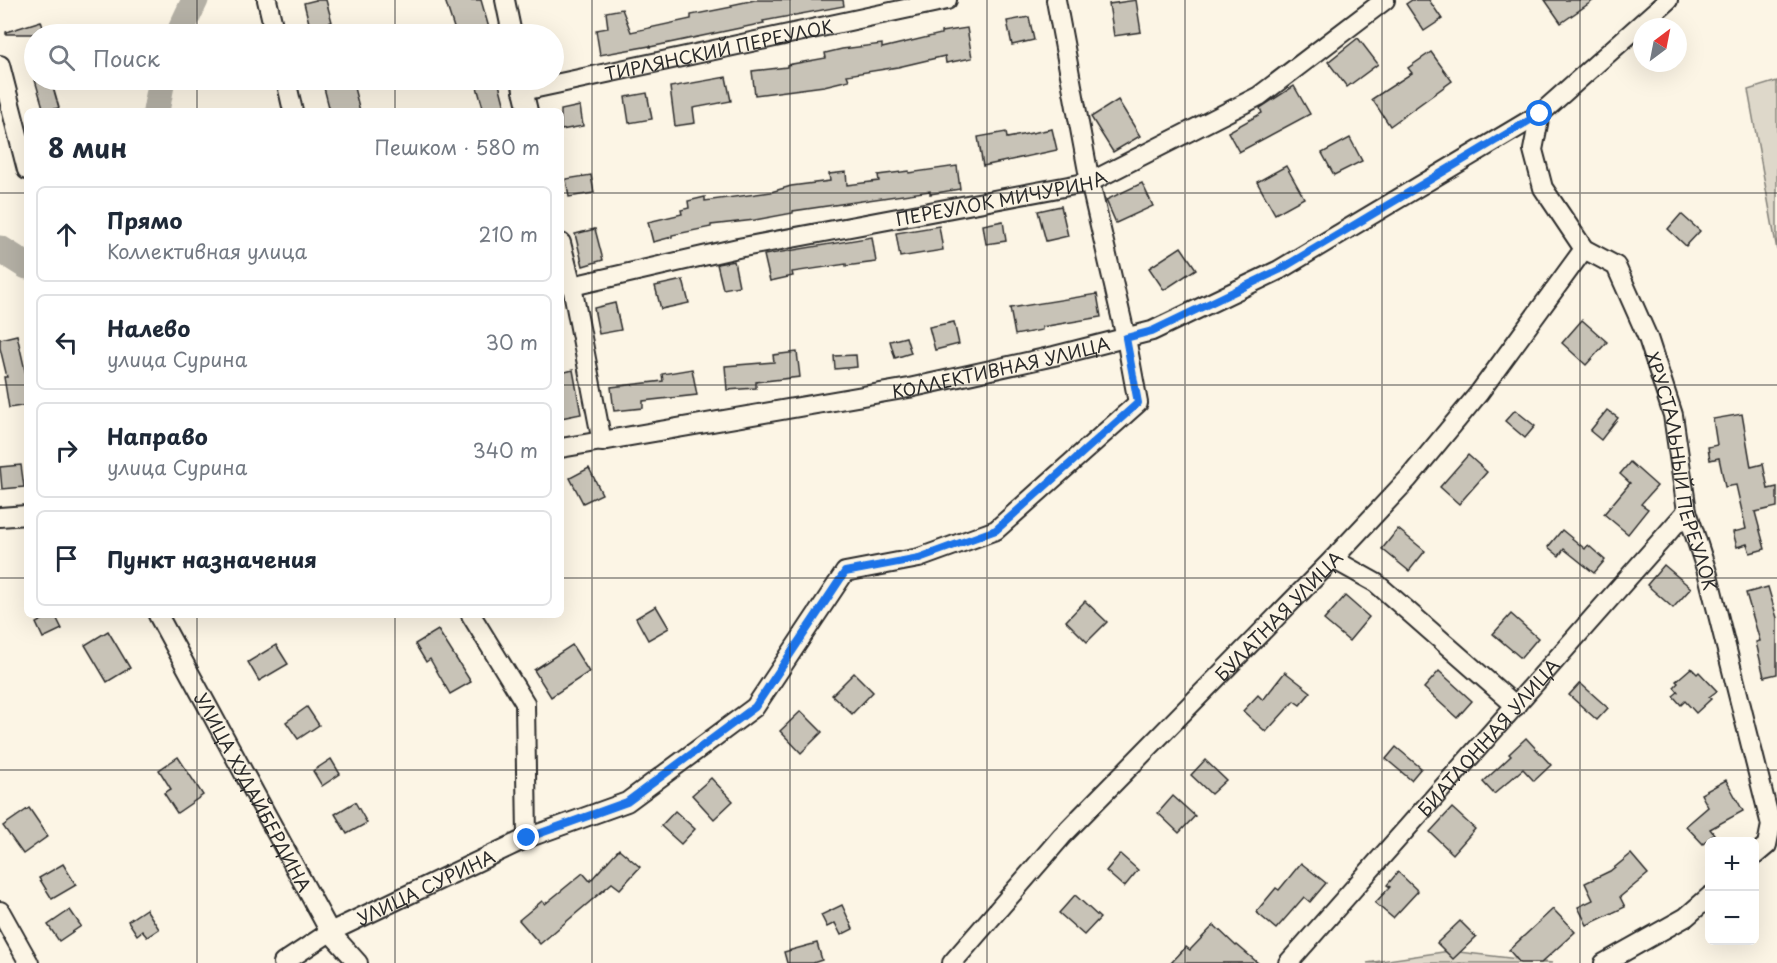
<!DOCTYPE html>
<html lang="ru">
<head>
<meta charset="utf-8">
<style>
  :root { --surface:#fff; --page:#f6f6f7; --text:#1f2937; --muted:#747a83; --line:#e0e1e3 }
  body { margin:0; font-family:"Playpen Sans",sans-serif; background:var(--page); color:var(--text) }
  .controls { position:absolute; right:18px; bottom:18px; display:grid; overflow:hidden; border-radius:9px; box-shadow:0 6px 24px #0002 }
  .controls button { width:54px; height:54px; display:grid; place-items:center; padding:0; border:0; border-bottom:2px solid var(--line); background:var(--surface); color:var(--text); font:30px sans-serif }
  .compass { position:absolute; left:1633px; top:18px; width:54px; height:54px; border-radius:50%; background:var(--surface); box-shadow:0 6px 24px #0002; rotate:32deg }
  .stop { position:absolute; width:18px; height:18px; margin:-14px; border:4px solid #1a73e8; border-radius:50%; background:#fff }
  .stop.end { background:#1a73e8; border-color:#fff; box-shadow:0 2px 6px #0008 }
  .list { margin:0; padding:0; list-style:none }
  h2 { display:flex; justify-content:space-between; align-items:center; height:78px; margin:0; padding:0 24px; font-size:26px }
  h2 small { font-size:20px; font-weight:400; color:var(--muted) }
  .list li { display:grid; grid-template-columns:39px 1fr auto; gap:18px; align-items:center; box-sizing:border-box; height:96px; margin:0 12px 12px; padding:0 12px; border:2px solid var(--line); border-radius:9px }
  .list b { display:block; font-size:22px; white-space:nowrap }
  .list p { margin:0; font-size:20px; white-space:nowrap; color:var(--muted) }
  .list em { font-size:20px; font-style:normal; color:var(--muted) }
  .icon { flex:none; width:33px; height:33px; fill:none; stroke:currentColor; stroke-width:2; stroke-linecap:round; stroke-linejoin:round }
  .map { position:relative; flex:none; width:1777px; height:963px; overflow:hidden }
  .search { position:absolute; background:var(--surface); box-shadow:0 6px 24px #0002; left:24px; top:24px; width:540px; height:66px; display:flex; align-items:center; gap:15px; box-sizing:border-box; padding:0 21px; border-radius:33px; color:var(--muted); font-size:22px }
  .panel { position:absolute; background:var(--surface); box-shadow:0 6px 24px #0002; left:24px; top:108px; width:540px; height:510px; border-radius:9px }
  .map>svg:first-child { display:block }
  .green { fill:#ded8ca; stroke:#84827a; stroke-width:1.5 }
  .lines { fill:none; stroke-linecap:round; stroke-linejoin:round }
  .river { stroke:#b4b0a5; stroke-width:27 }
  .building { fill:#c8c3b7; stroke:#2b2b2b; stroke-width:1.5 }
  .minor-casing { stroke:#2b2b2b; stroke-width:22 }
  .minor { stroke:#fcf5e5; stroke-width:18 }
  .route { stroke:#1a73e8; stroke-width:8 }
  .grid { fill:none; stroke:#2b2b2b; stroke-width:1.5; stroke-opacity:0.55 }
  .labels { text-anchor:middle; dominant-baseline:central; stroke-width:4.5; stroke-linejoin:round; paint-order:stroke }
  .street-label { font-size:18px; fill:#2b2b2b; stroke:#fcf5e5 }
</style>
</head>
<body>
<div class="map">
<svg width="1777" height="963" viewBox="0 0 1777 963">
  <rect width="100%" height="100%" fill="#fcf5e5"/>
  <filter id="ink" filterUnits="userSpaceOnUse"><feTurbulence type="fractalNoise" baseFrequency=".0167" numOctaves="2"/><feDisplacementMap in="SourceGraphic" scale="12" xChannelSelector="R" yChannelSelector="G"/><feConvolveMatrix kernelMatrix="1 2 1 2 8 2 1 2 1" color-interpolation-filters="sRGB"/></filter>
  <g filter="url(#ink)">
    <g class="green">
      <polygon points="1777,81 1777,250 1748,90"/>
      <polygon points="1450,951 1552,963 1367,963"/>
    </g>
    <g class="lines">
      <g class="river">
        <polyline points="179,34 195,0"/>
        <polyline points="156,111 162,80"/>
        <polyline points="0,249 27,266"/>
      </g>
    </g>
    <g class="building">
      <polygon points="316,0 326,0 332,22 310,27 304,3"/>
      <polygon points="445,0 481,0 489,28 468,34 456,34"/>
      <polygon points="755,0 843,0 844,6 763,21 764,23 650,47 650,46 600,55 596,30 608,28 606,12 622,9 631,32 691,19 691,15 732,7 731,5"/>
      <polygon points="1136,0 1141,32 1114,36 1109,4"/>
      <polygon points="1412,0 1429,0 1442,19 1424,31 1406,4"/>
      <polygon points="1545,0 1594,0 1561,23"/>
      <polygon points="1029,17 1034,40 1012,45 1007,21"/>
      <polygon points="41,21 45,34 6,34 6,32"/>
      <polygon points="967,28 972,58 946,63 945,56 898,67 847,75 849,80 824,86 755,95 752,71 787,67 787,65 826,58 825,53 842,49 882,44 882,48 941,34 941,32"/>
      <polygon points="1358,38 1378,64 1347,87 1328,62"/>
      <polygon points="1431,52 1452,81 1390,126 1372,99 1412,73 1408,68"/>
      <polygon points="726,77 731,101 693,108 695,123 675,126 670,87"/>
      <polygon points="35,80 51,80 59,108 44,111"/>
      <polygon points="322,80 352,80 360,111 330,111"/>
      <polygon points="475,80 498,80 506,111 484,111"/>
      <polygon points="1294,86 1310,114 1239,152 1228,132 1262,113 1260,108"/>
      <polygon points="647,93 652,119 629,123 625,97"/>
      <polygon points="1118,100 1140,136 1113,152 1091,117"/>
      <polygon points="580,106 583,126 561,130 561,110"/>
      <polygon points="1052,129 1057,150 983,166 978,137 1006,132 1007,138"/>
      <polygon points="1350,138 1362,161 1334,175 1322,153"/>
      <polygon points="957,166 960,189 930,194 930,191 793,211 793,213 755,220 711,225 711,227 672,235 672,237 653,242 648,222 682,214 681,210 689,208 688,201 705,197 705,201 771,192 791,186 830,181 829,174 846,172 847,185 879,181 878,175 909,171 909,173"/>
      <polygon points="1286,166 1304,198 1275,214 1257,182"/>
      <polygon points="591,175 594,193 569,197 566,179"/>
      <polygon points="1142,183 1153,206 1116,223 1106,200"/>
      <polygon points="1061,206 1068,236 1046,241 1038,211"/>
      <polygon points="1681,214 1700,231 1686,246 1668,229"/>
      <polygon points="1003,221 1006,241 986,244 983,225"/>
      <polygon points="939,226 943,250 900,257 896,233"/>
      <polygon points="595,229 603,260 583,266 575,234"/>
      <polygon points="872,237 876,262 846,266 846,264 792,272 793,276 770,281 764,255"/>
      <polygon points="1181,247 1196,269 1164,290 1149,268"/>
      <polygon points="734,261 739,286 723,289 717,264"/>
      <polygon points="683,280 689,303 661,309 655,286"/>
      <polygon points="1097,294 1101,317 1042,327 1042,330 1015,335 1010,308"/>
      <polygon points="615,303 621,330 599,334 594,308"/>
      <polygon points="1582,320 1607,342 1586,365 1562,343"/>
      <polygon points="954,322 959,344 935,350 929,327"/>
      <polygon points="17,335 27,379 27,405 9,408 4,377 7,377 0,348 0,339"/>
      <polygon points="906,337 911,353 895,358 890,341"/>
      <polygon points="797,352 800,377 756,382 756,388 727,390 725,366 774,362 773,355"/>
      <polygon points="856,355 857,367 835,369 834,356"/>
      <polygon points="692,369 697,395 643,401 643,408 614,411 611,387 663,381 662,374"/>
      <polygon points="573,370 581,414 561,418 561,373"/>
      <polygon points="1515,410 1535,426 1525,438 1505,421"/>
      <polygon points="1607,410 1618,418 1601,440 1590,431"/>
      <polygon points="1742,414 1751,467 1763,464 1768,489 1777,487 1777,507 1755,512 1765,549 1750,553 1747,544 1737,547 1733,532 1746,529 1736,485 1725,487 1719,458 1710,460 1708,447 1717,445 1713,419"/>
      <polygon points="1468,455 1487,472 1459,504 1440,487"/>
      <polygon points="1630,462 1657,486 1641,504 1648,509 1628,534 1604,514 1630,483 1620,474"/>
      <polygon points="21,465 24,487 2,489 0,467"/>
      <polygon points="589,468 602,494 583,503 570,478"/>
      <polygon points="1398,529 1425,551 1409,571 1382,549"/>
      <polygon points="1562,530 1585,549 1588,545 1605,560 1594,573 1564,549 1559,556 1548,547"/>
      <polygon points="1664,565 1691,588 1673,608 1647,585"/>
      <polygon points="1768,587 1777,618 1777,674 1764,677 1756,642 1760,641 1746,593"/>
      <polygon points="1345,596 1369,617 1349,641 1324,620"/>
      <polygon points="1085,601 1107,622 1087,642 1066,621"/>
      <polygon points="656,606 669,628 648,640 636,618"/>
      <polygon points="1511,614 1538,638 1521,658 1493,634"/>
      <polygon points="52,615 55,615 62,629 43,638 36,623"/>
      <polygon points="438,630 471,682 450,694 430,659 426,662 415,644"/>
      <polygon points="108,631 130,668 107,682 85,645"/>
      <polygon points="276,645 288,664 259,681 248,662"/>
      <polygon points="572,645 589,672 551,697 534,670"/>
      <polygon points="1691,668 1697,674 1699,672 1717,691 1709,697 1711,699 1696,713 1685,701 1681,705 1673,696 1678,692 1674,687 1678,683 1676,681"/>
      <polygon points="1439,671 1472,701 1457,718 1424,688"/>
      <polygon points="1285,672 1311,692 1300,705 1294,701 1266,732 1243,711 1258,695 1263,700"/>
      <polygon points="854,673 873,692 852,714 832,695"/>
      <polygon points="1580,683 1608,708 1597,720 1569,695"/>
      <polygon points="307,707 319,725 298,739 286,722"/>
      <polygon points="801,711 822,732 801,753 780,731"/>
      <polygon points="1526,738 1551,765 1534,781 1523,769 1494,794 1483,782 1511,756 1509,754"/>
      <polygon points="1396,747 1421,768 1411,780 1386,759"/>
      <polygon points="178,757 203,795 177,813 164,793 171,789 159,770"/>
      <polygon points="331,759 340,774 322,786 313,771"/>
      <polygon points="1205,760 1226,780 1211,794 1191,775"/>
      <polygon points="711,778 733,801 714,819 692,795"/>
      <polygon points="1726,780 1743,811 1710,829 1714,834 1703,844 1686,826 1708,807 1701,794"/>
      <polygon points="1173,796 1195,816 1179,833 1158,813"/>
      <polygon points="355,802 367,823 347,834 335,814"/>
      <polygon points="29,808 48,836 23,854 3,826"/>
      <polygon points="1452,808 1475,829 1453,854 1430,832"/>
      <polygon points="675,811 695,829 681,844 661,826"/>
      <polygon points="619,849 640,867 620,889 612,883 540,944 519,920 542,901 545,904 583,873 590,881"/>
      <polygon points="1120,854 1138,870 1124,887 1106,871"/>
      <polygon points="1631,854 1648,874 1620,897 1625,907 1587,925 1578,907 1593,900 1585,883 1610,871"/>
      <polygon points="1301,863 1326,883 1310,902 1304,897 1276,929 1256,912 1276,888 1279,890"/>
      <polygon points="63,864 76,885 52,899 39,878"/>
      <polygon points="1398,872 1418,891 1393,918 1375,903 1390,887 1387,885"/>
      <polygon points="1075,895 1100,918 1084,935 1059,913"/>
      <polygon points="842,905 853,929 841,935 835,923 827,927 821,915"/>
      <polygon points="146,909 159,929 147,937 142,931 137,935 128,921"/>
      <polygon points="1553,909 1575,932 1541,963 1520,963 1509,950"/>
      <polygon points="70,910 81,926 59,941 48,925"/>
      <polygon points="1460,921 1476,937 1453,959 1437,943"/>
      <polygon points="1214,925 1236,946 1237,945 1258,963 1171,963 1186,947 1190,950"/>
      <polygon points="817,943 822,960 813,963 787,963 784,952"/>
    </g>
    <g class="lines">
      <defs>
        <g id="minor">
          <polyline points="267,0 275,34"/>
          <polyline points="505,0 512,34"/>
          <polyline points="0,65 27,170"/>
          <polyline points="286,80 293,111"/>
          <polyline points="521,81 528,111"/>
          <path id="s1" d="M523 91 947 0"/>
          <path id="s2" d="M1540 114 1533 150 1543 188 1584 249 1616 266 1648 338 1673 415 1687 511 1708 575 1771 825 1767 845 1754 856"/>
          <polyline points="561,243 572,286 602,442"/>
          <path id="s3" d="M572 286 738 248 1090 182 1259 96 1385 0"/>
          <path id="s4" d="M561 448 909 388 1054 356 1152 331 1279 270 1540 114 1668 0"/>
          <polyline points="0,517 27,515"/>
          <polyline points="1333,559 1376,583 1516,706"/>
          <path id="s5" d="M158 615 330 932 358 963"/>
          <polyline points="471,615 525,703 527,838"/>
          <polyline points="0,911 29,963"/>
          <path id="s6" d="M283 963 330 932 527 838 627 802 755 707 845 572 919 558 996 530 1138 403 1126 338 1090 182 1056 0"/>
          <path id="s7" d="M952 963 1062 836 1333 559 1408 479 1479 393 1584 249"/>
          <path id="s8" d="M1288 963 1687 511"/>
          <polyline points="1604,963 1686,917 1710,896"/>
        </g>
      </defs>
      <use href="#minor" class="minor-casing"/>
      <use href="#minor" class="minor"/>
    </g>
  </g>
  <g class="lines" filter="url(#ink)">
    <polyline class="route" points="527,838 627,802 755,707 845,572 919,558 996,530 1138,403 1126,338 1152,331 1279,270 1540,114"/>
  </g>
  <path class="grid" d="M197 0V34M395 0V34M592 0V963M790 0V963M987 0V963M1185 0V963M1382 0V963M1580 0V963M197 80V111M395 80V111M0 193H27M561 193H1777M0 385H27M561 385H1777M0 578H27M561 578H1777M197 615V963M395 615V963M0 770H1777"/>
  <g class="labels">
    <g class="street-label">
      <text stroke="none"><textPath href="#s1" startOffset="200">ТИРЛЯНСКИЙ ПЕРЕУЛОК</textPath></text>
      <text stroke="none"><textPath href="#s3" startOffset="438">ПЕРЕУЛОК МИЧУРИНА</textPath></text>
      <text stroke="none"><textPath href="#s4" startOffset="447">КОЛЛЕКТИВНАЯ УЛИЦА</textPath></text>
      <text stroke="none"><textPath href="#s2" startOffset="402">ХРУСТАЛЬНЫЙ ПЕРЕУЛОК</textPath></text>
      <text stroke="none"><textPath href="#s7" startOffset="477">БУЛАТНАЯ УЛИЦА</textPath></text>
      <text stroke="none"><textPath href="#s8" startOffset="302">БИАТЛОННАЯ УЛИЦА</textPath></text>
      <text stroke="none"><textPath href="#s5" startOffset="201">УЛИЦА ХУДАЙБЕРДИНА</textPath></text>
      <text stroke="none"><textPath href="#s6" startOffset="162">УЛИЦА СУРИНА</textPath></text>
    </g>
  </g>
</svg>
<div class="controls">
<button>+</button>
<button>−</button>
</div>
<svg class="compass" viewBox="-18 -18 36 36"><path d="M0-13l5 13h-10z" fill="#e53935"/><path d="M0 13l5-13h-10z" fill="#747a83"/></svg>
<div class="stop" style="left:1540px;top:114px"></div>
<div class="stop end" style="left:527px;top:838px"></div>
<div class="search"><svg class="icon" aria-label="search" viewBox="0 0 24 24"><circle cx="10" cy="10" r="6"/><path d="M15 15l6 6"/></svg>Поиск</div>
<section class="panel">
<h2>8 мин<small>Пешком · 580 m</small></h2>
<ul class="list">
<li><svg class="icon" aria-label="ahead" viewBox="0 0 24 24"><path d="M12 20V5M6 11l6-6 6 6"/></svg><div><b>Прямо</b><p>Коллективная улица</p></div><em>210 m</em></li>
<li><svg class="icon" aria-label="left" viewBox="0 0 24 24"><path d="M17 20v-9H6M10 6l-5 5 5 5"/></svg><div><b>Налево</b><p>улица Сурина</p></div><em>30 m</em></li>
<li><svg class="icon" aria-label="right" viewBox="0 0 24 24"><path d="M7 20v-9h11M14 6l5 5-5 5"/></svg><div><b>Направо</b><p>улица Сурина</p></div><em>340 m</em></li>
<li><svg class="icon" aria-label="arrive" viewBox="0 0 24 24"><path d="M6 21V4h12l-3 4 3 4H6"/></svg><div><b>Пункт назначения</b></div></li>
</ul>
</section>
</div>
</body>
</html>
